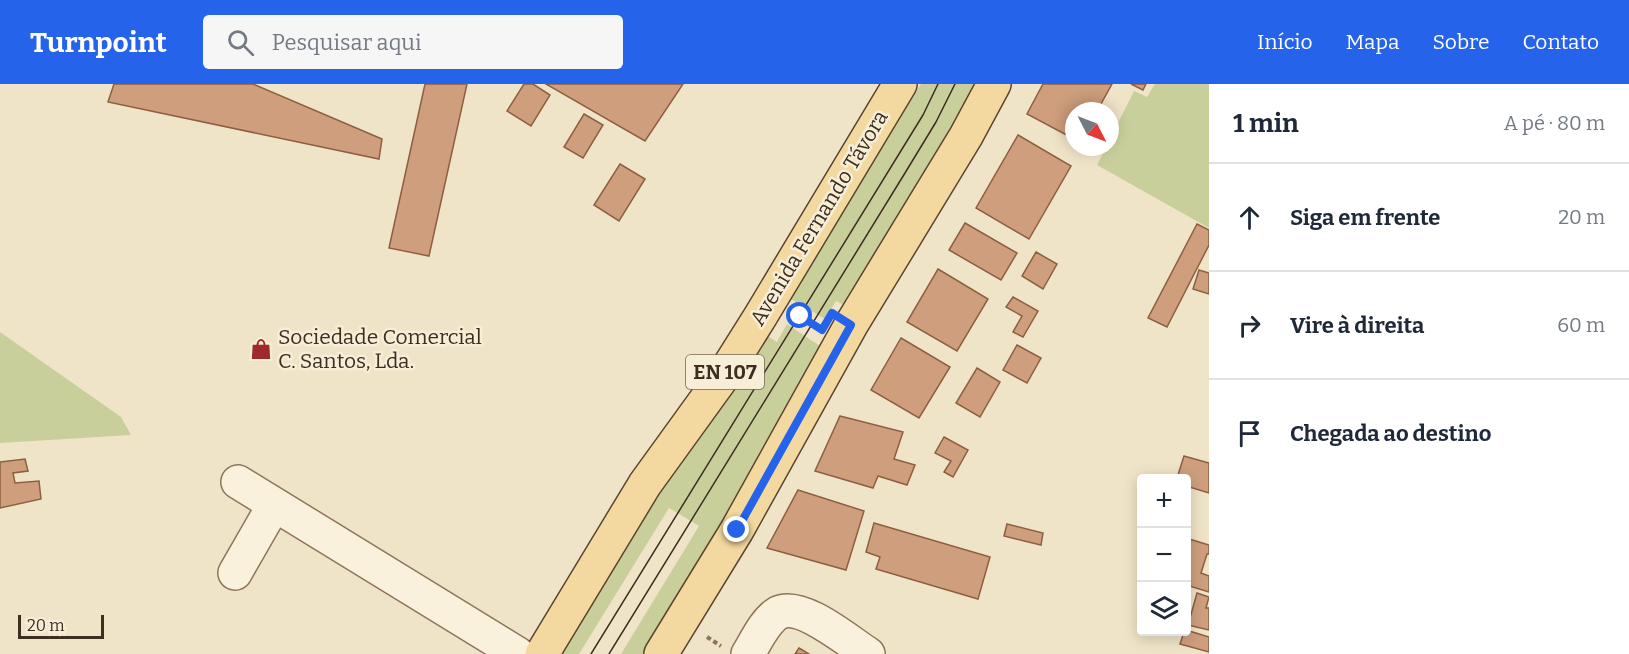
<!DOCTYPE html>
<html lang="pt">
<head>
<meta charset="utf-8">
<style>
  :root { --surface:#fff; --page:#f6f6f7; --text:#1f2937; --muted:#747a83; --line:#e0e1e3; --accent:#2563eb }
  body { margin:0; font-family:Bitter,serif; background:var(--page); color:var(--text) }
  .controls { position:absolute; right:18px; bottom:18px; display:grid; overflow:hidden; border-radius:6px; box-shadow:0 3px 15px #0003 }
  .controls button { width:54px; height:54px; display:grid; place-items:center; padding:0; border:0; border-bottom:2px solid var(--line); background:var(--surface); color:var(--text); font:30px sans-serif }
  .compass { position:absolute; left:1065px; top:18px; width:54px; height:54px; border-radius:50%; background:var(--surface); box-shadow:0 3px 15px #0003; rotate:132deg }
  .scale { position:absolute; left:18px; bottom:15px; width:86px; box-sizing:border-box; padding-left:6px; border:3px solid #3d2e20; border-top:0; font-size:16px; line-height:21px; white-space:nowrap; color:#3d2e20; -webkit-text-stroke:4px #f7eed8; paint-order:stroke }
  .stop { position:absolute; width:18px; height:18px; margin:-14px; border:4px solid #2563eb; border-radius:50%; background:#fff }
  .stop.end { background:#2563eb; border-color:#fff; box-shadow:0 2px 6px #0008 }
  .list { margin:0; padding:0; list-style:none }
  h2 { display:flex; justify-content:space-between; align-items:center; height:78px; margin:0; padding:0 24px; font-size:26px }
  h2 small { font-size:20px; font-weight:400; color:var(--muted) }
  .list li { display:grid; grid-template-columns:39px 1fr auto; gap:18px; align-items:center; box-sizing:border-box; height:108px; padding:0 24px; border-top:2px solid var(--line) }
  .list b { display:block; font-size:22px; white-space:nowrap }
  .list em { font-size:20px; font-style:normal; color:var(--muted) }
  .icon { flex:none; width:33px; height:33px; fill:none; stroke:currentColor; stroke-width:2; stroke-linecap:round; stroke-linejoin:round }
  .map { position:relative; flex:none; width:1209px; height:570px; overflow:hidden }
  header { display:flex; align-items:center; gap:36px; box-sizing:border-box; height:84px; padding:0 30px; background:var(--accent); color:#fff }
  header strong { font-size:28px }
  nav { display:flex; gap:33px; margin-inline-start:auto; font-size:21px }
  .search { width:420px; height:54px; background:var(--page); display:flex; align-items:center; gap:15px; box-sizing:border-box; padding:0 21px; border-radius:6px; color:var(--muted); font-size:22px }
  main { display:flex }
  aside { flex:1; background:var(--surface) }
  .map>svg:first-child { display:block }
  .green { fill:#c9cf9b }
  .building { fill:#cf9f7d; stroke:#8d5f41; stroke-width:1.5 }
  .lines { fill:none; stroke-linecap:round; stroke-linejoin:round }
  .minor-casing { stroke:#8d765c; stroke-width:36 }
  .major-casing { stroke:#5b4430; stroke-width:36 }
  .path { stroke:#8d765c; stroke-width:4; stroke-dasharray:4.5 3; stroke-linecap:butt }
  .minor { stroke:#faf1dc; stroke-width:33 }
  .major { stroke:#f3d9a0; stroke-width:33 }
  .tram { stroke:#3d2e20; stroke-width:1.5 }
  .route { stroke:#2563eb; stroke-width:8 }
  .labels { text-anchor:middle; dominant-baseline:central; stroke-width:5; stroke-linejoin:round; paint-order:stroke }
  .shield { fill:#f7eed8; stroke:#756857; stroke-width:1.5 }
  .shield-label { font-size:20px; font-weight:bold; fill:#3d2e20 }
  .street-label { font-size:21px; fill:#3d2e20; stroke:#f7eed8 }
  .poi-label { font-size:21px; fill:#3d2e20; stroke:#f7eed8; text-anchor:start }
</style>
</head>
<body>
<header>
<strong>Turnpoint</strong>
<div class="search"><svg class="icon" aria-label="search" viewBox="0 0 24 24"><circle cx="10" cy="10" r="6"/><path d="M15 15l6 6"/></svg>Pesquisar aqui</div>
<nav><a>Início</a><a>Mapa</a><a>Sobre</a><a>Contato</a></nav>
</header>
<main>
<div class="map">
<svg width="1209" height="570" viewBox="0 0 1209 570">
  <rect width="100%" height="100%" fill="#f0e4c8"/>
  <g class="green">
    <polygon points="921,0 976,0 847,223 836,217 825,235 789,214"/>
    <polygon points="1155,0 1209,0 1209,144 1097,81 1106,63 1110,63 1110,55 1134,7 1147,13"/>
    <polygon points="787,240 820,262 727,434 644,570 621,570 699,442 669,424 579,570 561,570 656,414 766,251 777,258"/>
    <polygon points="0,248 121,333 131,351 0,359"/>
  </g>
  <g class="building">
    <polygon points="114,0 253,0 382,55 379,75 108,18"/>
    <polygon points="425,0 467,0 429,172 389,164"/>
    <polygon points="524,0 533,0 550,11 531,42 507,27"/>
    <polygon points="546,0 683,0 645,57"/>
    <polygon points="1043,0 1112,0 1097,27 1074,27 1074,55 1027,30"/>
    <polygon points="1131,0 1146,0 1143,6"/>
    <polygon points="584,30 603,41 583,74 564,63"/>
    <polygon points="1018,51 1071,82 1029,155 976,124"/>
    <polygon points="620,80 645,95 619,137 594,121"/>
    <polygon points="965,139 1017,169 1001,196 949,166"/>
    <polygon points="1197,140 1209,146 1209,161 1167,243 1148,234"/>
    <polygon points="1036,168 1057,180 1043,205 1022,192"/>
    <polygon points="938,185 988,215 957,267 907,238"/>
    <polygon points="1199,186 1209,189 1209,210 1193,205"/>
    <polygon points="1013,213 1038,227 1023,253 1013,248 1022,232 1006,223"/>
    <polygon points="901,254 950,283 919,334 871,306"/>
    <polygon points="1017,261 1041,274 1027,299 1003,286"/>
    <polygon points="977,284 1000,298 980,333 956,319"/>
    <polygon points="840,332 903,348 894,375 915,381 907,401 878,392 873,404 815,387"/>
    <polygon points="944,353 968,366 953,393 944,388 951,377 935,369"/>
    <polygon points="1184,372 1209,379 1209,409 1186,402 1186,394 1177,394"/>
    <polygon points="25,375 28,387 13,389 15,399 39,397 41,415 0,424 0,378"/>
    <polygon points="798,406 864,427 846,486 767,464"/>
    <polygon points="874,439 990,473 978,515 876,485 880,473 866,468"/>
    <polygon points="1007,440 1043,449 1041,461 1004,452"/>
    <polygon points="1186,454 1209,461 1209,470 1207,470 1201,489 1209,492 1209,508 1186,501"/>
    <polygon points="1197,509 1209,513 1206,524 1209,524 1209,546 1188,541"/>
    <polygon points="1186,546 1209,553 1209,568 1180,560 1184,548"/>
    <polygon points="799,564 809,570 795,570"/>
  </g>
  <g class="lines">
    <defs>
      <g id="minor">
        <polyline points="238,398 518,570"/>
        <polyline points="235,489 274,421"/>
        <path d="M748 570C756 557 765 537 778 529 801 517 849 558 868 570"/>
      </g>
      <g id="major">
        <polyline points="542,570 645,400 721,295 760,233 900,0"/>
        <polyline points="661,570 737,446 851,241 966,52 994,0"/>
      </g>
    </defs>
    <use href="#minor" class="minor-casing"/>
    <use href="#major" class="major-casing"/>
    <g class="path">
      <polyline points="797,230 816,242"/>
      <polyline points="707,553 721,562"/>
    </g>
    <use href="#minor" class="minor"/>
    <use href="#major" class="major"/>
    <g class="tram">
      <polyline points="591,570 923,31 938,0"/>
      <polyline points="609,570 905,89 936,38 955,0"/>
    </g>
  </g>
  <g class="lines">
    <polyline class="route" points="737,446 851,241 832,229 822,246 800,232"/>
  </g>
  <defs>
    <symbol id="shop-bare" viewBox="-9 -9 18 18"><path d="M-5-2.5h2.3a2.7 3.5 0 0 1 5.4 0H5L5.5 6h-11ZM-1.5-2.5h3a1.5 2.3 0 0 0-3 0Z" fill="#9e2a2b" stroke="#f7eed8" stroke-width="2.5" paint-order="stroke"/></symbol>
  </defs>
  <g fill-rule="evenodd">
    <use href="#shop-bare" x="246" y="250" width="30" height="30"/>
  </g>
  <g class="labels">
    <rect class="shield" x="686" y="271" width="78" height="34" rx="4.5"/>
    <g class="shield-label">
      <text x="725" y="288">EN 107</text>
    </g>
    <g class="street-label">
      <text transform="translate(819 134) rotate(-59)">Avenida Fernando Távora</text>
    </g>
    <g class="poi-label">
      <text x="278" y="253">Sociedade Comercial<tspan x="278" dy="24">C. Santos, Lda.</tspan></text>
    </g>
  </g>
</svg>
<div class="controls">
<button>+</button>
<button>−</button>
<button><svg class="icon" aria-label="layers" viewBox="0 0 24 24"><path d="M12 4l9 5-9 5-9-5zM3 14l9 5 9-5"/></svg></button>
</div>
<svg class="compass" viewBox="-18 -18 36 36"><path d="M0-13l5 13h-10z" fill="#e53935"/><path d="M0 13l5-13h-10z" fill="#747a83"/></svg>
<div class="scale">20 m</div>
<div class="stop" style="left:800px;top:232px"></div>
<div class="stop end" style="left:737px;top:446px"></div>
</div>
<aside>
<h2>1 min<small>A pé · 80 m</small></h2>
<ul class="list">
<li><svg class="icon" aria-label="ahead" viewBox="0 0 24 24"><path d="M12 20V5M6 11l6-6 6 6"/></svg><div><b>Siga em frente</b></div><em>20 m</em></li>
<li><svg class="icon" aria-label="right" viewBox="0 0 24 24"><path d="M7 20v-9h11M14 6l5 5-5 5"/></svg><div><b>Vire à direita</b></div><em>60 m</em></li>
<li><svg class="icon" aria-label="arrive" viewBox="0 0 24 24"><path d="M6 21V4h12l-3 4 3 4H6"/></svg><div><b>Chegada ao destino</b></div></li>
</ul>
</aside>
</main>
</body>
</html>
